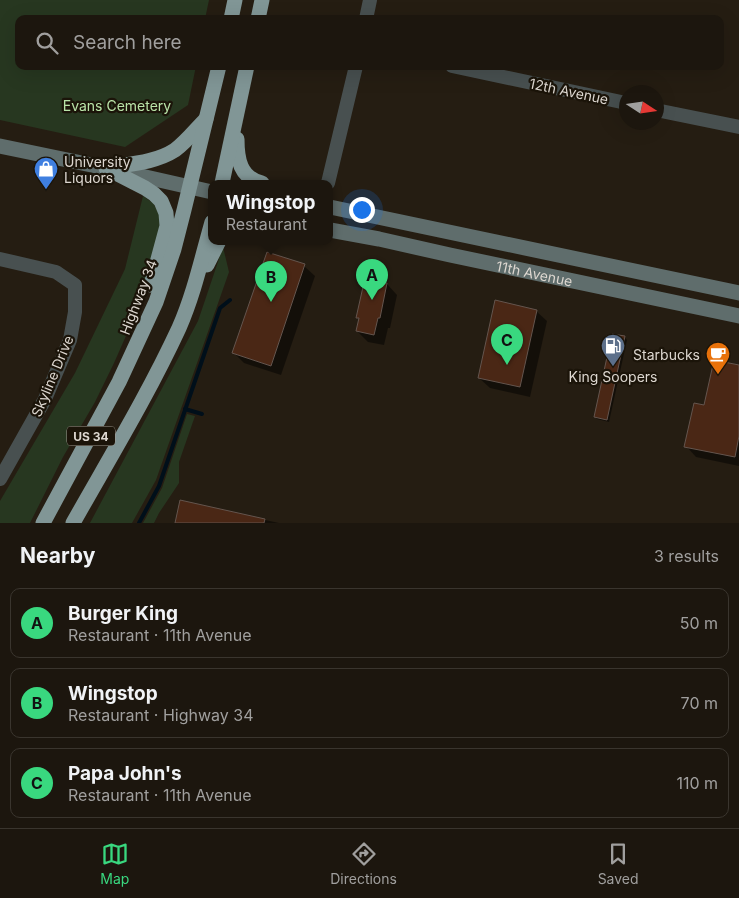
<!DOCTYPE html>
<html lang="en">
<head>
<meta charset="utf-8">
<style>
  :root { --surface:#1c160e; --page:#251f17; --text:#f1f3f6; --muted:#a09f9e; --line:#3a352e; --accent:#39d87f }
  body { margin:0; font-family:Inter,sans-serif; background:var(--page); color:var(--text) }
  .compass { position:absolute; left:619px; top:85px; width:45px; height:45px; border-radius:50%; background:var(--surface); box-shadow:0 5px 20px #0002; rotate:102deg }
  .you { position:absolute; left:361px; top:209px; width:18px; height:18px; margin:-12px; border:4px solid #fff; border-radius:50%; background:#1a73e8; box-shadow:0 0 0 8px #1a73e833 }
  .badge { display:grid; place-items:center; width:32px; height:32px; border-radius:50%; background:var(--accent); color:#111; font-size:16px; font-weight:700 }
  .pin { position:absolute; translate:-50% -41px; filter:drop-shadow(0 1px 2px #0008) }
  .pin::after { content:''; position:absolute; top:26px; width:18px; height:15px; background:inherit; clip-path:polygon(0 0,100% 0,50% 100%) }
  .popup { position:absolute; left:208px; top:180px; width:125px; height:65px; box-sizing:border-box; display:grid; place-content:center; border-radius:10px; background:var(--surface); filter:drop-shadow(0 1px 4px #0005); font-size:16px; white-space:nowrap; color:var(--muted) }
  .popup b { font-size:19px; color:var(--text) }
  .popup::after { content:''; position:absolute; left:50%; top:100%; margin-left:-10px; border:10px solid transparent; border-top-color:var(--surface) }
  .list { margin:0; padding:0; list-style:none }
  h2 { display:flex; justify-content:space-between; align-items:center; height:65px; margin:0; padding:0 20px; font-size:21px }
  h2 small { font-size:16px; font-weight:400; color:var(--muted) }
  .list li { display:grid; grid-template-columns:32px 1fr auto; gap:15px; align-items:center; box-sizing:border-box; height:70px; margin:0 10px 10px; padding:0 10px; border:1px solid var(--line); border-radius:10px }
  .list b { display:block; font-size:19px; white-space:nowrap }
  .list p { margin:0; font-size:16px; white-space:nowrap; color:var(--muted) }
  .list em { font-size:16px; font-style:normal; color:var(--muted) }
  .icon { flex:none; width:28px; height:28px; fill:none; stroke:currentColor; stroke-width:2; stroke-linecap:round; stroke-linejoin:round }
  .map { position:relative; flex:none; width:739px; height:523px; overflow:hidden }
  .search { position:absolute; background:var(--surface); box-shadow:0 5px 20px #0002; left:15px; right:15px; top:15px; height:55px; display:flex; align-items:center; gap:12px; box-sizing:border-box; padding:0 18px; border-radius:10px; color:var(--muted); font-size:19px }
  .sheet { height:305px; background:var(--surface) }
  nav { display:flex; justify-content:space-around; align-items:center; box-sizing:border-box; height:70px; border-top:1px solid var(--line); background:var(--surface); font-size:14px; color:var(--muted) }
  nav a { display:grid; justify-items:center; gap:2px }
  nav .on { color:var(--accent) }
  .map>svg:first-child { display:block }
  .green { fill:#273720 }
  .shadow { fill:#0007 }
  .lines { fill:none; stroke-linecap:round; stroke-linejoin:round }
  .stream { stroke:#000f1a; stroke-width:4 }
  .building { fill:#4a2715; stroke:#64554e }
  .street { stroke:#485050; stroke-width:14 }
  .secondary { stroke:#5f6d6c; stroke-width:15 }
  .highway { stroke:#819696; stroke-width:15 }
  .labels { text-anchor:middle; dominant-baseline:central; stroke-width:4.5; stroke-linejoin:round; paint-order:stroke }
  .shield { fill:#1b1409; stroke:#a39c94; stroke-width:1 }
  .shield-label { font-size:12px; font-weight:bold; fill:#ddd7d0 }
  .street-label { font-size:14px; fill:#ddd7d0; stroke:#1b1409 }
  .park-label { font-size:14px; fill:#b9e3a8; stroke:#1b1409 }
  .poi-label { font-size:14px; fill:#ddd7d0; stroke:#1b1409; text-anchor:start }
</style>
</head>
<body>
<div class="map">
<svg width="739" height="523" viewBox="0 0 739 523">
  <rect width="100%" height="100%" fill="#251d12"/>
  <g class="green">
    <polygon points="0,0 209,0 205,19 19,19 19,66 196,66 188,105 125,147 0,120"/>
    <polygon points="143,196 153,203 160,215 159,247 144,295 114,363 95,402 63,457 30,523 0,523 0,501 75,373 125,269"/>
    <polygon points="223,247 229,272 156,480 132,523 90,523 198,321"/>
    <polygon points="187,414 195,416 179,462 179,483 159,513 154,523 143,523 162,488"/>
  </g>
  <g class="shadow">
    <polygon points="304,266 315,276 281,375 244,363 234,353"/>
    <polygon points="387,284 397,295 390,328 388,328 384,345 368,342 357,331 360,320 357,317"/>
    <polygon points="536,311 547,321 530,397 490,388 479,378"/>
    <polygon points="625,338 627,340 609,422 597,419 595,417"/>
    <polygon points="739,366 739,466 696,457 686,446 705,407"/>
    <polygon points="181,501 279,523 177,523"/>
  </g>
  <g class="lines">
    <g class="stream">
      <polyline points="185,409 202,414"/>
      <polyline points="139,523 159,486 220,308 230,300"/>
    </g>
  </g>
  <g class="building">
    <polygon points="267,252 305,264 271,366 232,353"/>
    <polygon points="365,278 387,283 380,318 378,318 374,335 356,331 359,318 356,318"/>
    <polygon points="495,300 537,310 520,387 478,378"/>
    <polygon points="612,334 625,336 607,420 594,417"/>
    <polygon points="714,360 739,365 739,436 735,457 684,447 694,403 704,405"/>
    <polygon points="180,500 265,519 264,523 175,523"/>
  </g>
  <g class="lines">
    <g class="street">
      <polyline points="366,19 370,0"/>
      <polyline points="452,66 626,103"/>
      <polyline points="656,110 739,127"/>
      <polyline points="328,183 356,66"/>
      <polyline points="0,259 56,272 75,285 75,312 70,340 45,399 0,479"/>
    </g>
    <g class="secondary">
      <polyline points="0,146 106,168 212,192"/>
      <polyline points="330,207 739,293"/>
      <path id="s1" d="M330 230 379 239 450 255 739 316"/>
    </g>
    <g class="highway">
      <polyline points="231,19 235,0"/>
      <polyline points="258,19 262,0"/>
      <path d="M237 139C237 159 240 178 262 183"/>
      <polyline points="106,168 145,188 154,194 161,201 166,213 167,226 151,285"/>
      <path d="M106 168C128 164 155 163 175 150 187 141 196 129 206 119"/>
      <polyline points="222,183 247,66"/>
      <polyline points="207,265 219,241"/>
      <polyline points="43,523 119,382 156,302 174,249 184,210 219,66"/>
      <path d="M73 523C109 459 148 395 179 328 194 294 202 257 212 222"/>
    </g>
  </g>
  <defs>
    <symbol id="shop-pin" viewBox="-11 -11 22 30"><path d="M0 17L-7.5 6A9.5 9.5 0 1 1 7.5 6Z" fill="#3f7fe0" stroke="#1b1409"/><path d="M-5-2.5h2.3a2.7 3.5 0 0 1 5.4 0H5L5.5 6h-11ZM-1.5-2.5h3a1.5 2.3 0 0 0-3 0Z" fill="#fff"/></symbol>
    <symbol id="fuel-pin" viewBox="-11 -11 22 30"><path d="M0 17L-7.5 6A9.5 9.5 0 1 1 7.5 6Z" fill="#5c6f8a" stroke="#1b1409"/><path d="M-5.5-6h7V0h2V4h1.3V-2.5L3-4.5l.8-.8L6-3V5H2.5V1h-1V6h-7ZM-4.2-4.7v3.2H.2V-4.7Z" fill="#fff"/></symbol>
    <symbol id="cafe-pin" viewBox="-11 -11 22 30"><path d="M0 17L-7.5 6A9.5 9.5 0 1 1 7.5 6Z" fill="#e8710a" stroke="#1b1409"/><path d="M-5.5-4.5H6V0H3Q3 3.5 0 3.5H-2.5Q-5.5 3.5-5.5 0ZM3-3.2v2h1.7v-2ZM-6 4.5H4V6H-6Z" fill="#fff"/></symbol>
  </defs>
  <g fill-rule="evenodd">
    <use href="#shop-pin" x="32" y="155" width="28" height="38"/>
    <use href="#fuel-pin" x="599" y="332" width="28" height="38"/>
    <use href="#cafe-pin" x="704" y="340" width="28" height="38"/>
  </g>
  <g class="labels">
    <rect class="shield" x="67" y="426.5" width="48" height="19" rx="4"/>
    <g class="shield-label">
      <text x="91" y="436">US 34</text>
    </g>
    <g class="street-label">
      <text transform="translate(569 91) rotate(12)">12th Avenue</text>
      <text stroke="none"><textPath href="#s1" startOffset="209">11th Avenue</textPath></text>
      <text transform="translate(138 297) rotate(-69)">Highway 34</text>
      <text transform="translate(52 376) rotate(-67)">Skyline Drive</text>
    </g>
    <g class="park-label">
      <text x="117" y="105">Evans Cemetery</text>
    </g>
    <g class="poi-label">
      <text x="64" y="161">University<tspan x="64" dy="16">Liquors</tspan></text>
      <text x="700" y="354" text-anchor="end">Starbucks</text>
      <text x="613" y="376" text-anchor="middle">King Soopers</text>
    </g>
  </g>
</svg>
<svg class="compass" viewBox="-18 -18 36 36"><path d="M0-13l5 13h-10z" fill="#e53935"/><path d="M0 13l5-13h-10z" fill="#a09f9e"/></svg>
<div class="you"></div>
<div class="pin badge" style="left:372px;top:300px">A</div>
<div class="pin badge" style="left:271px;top:302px">B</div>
<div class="popup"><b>Wingstop</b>Restaurant</div>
<div class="pin badge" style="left:507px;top:365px">C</div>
<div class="search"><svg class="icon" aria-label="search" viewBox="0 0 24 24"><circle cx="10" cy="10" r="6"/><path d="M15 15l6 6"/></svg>Search here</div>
</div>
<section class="sheet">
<h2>Nearby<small>3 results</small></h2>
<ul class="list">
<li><span class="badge">A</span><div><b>Burger King</b><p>Restaurant · 11th Avenue</p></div><em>50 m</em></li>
<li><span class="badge">B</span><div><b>Wingstop</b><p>Restaurant · Highway 34</p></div><em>70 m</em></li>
<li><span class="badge">C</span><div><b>Papa John's</b><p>Restaurant · 11th Avenue</p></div><em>110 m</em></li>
</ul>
</section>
<nav>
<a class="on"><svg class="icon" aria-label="map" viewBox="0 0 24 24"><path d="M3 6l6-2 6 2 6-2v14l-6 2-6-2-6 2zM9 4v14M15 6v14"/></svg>Map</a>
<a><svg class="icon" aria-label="directions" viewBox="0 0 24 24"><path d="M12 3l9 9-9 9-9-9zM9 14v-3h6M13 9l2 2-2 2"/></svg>Directions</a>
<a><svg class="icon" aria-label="saved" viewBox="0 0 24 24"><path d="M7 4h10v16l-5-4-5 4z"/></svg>Saved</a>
</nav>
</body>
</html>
